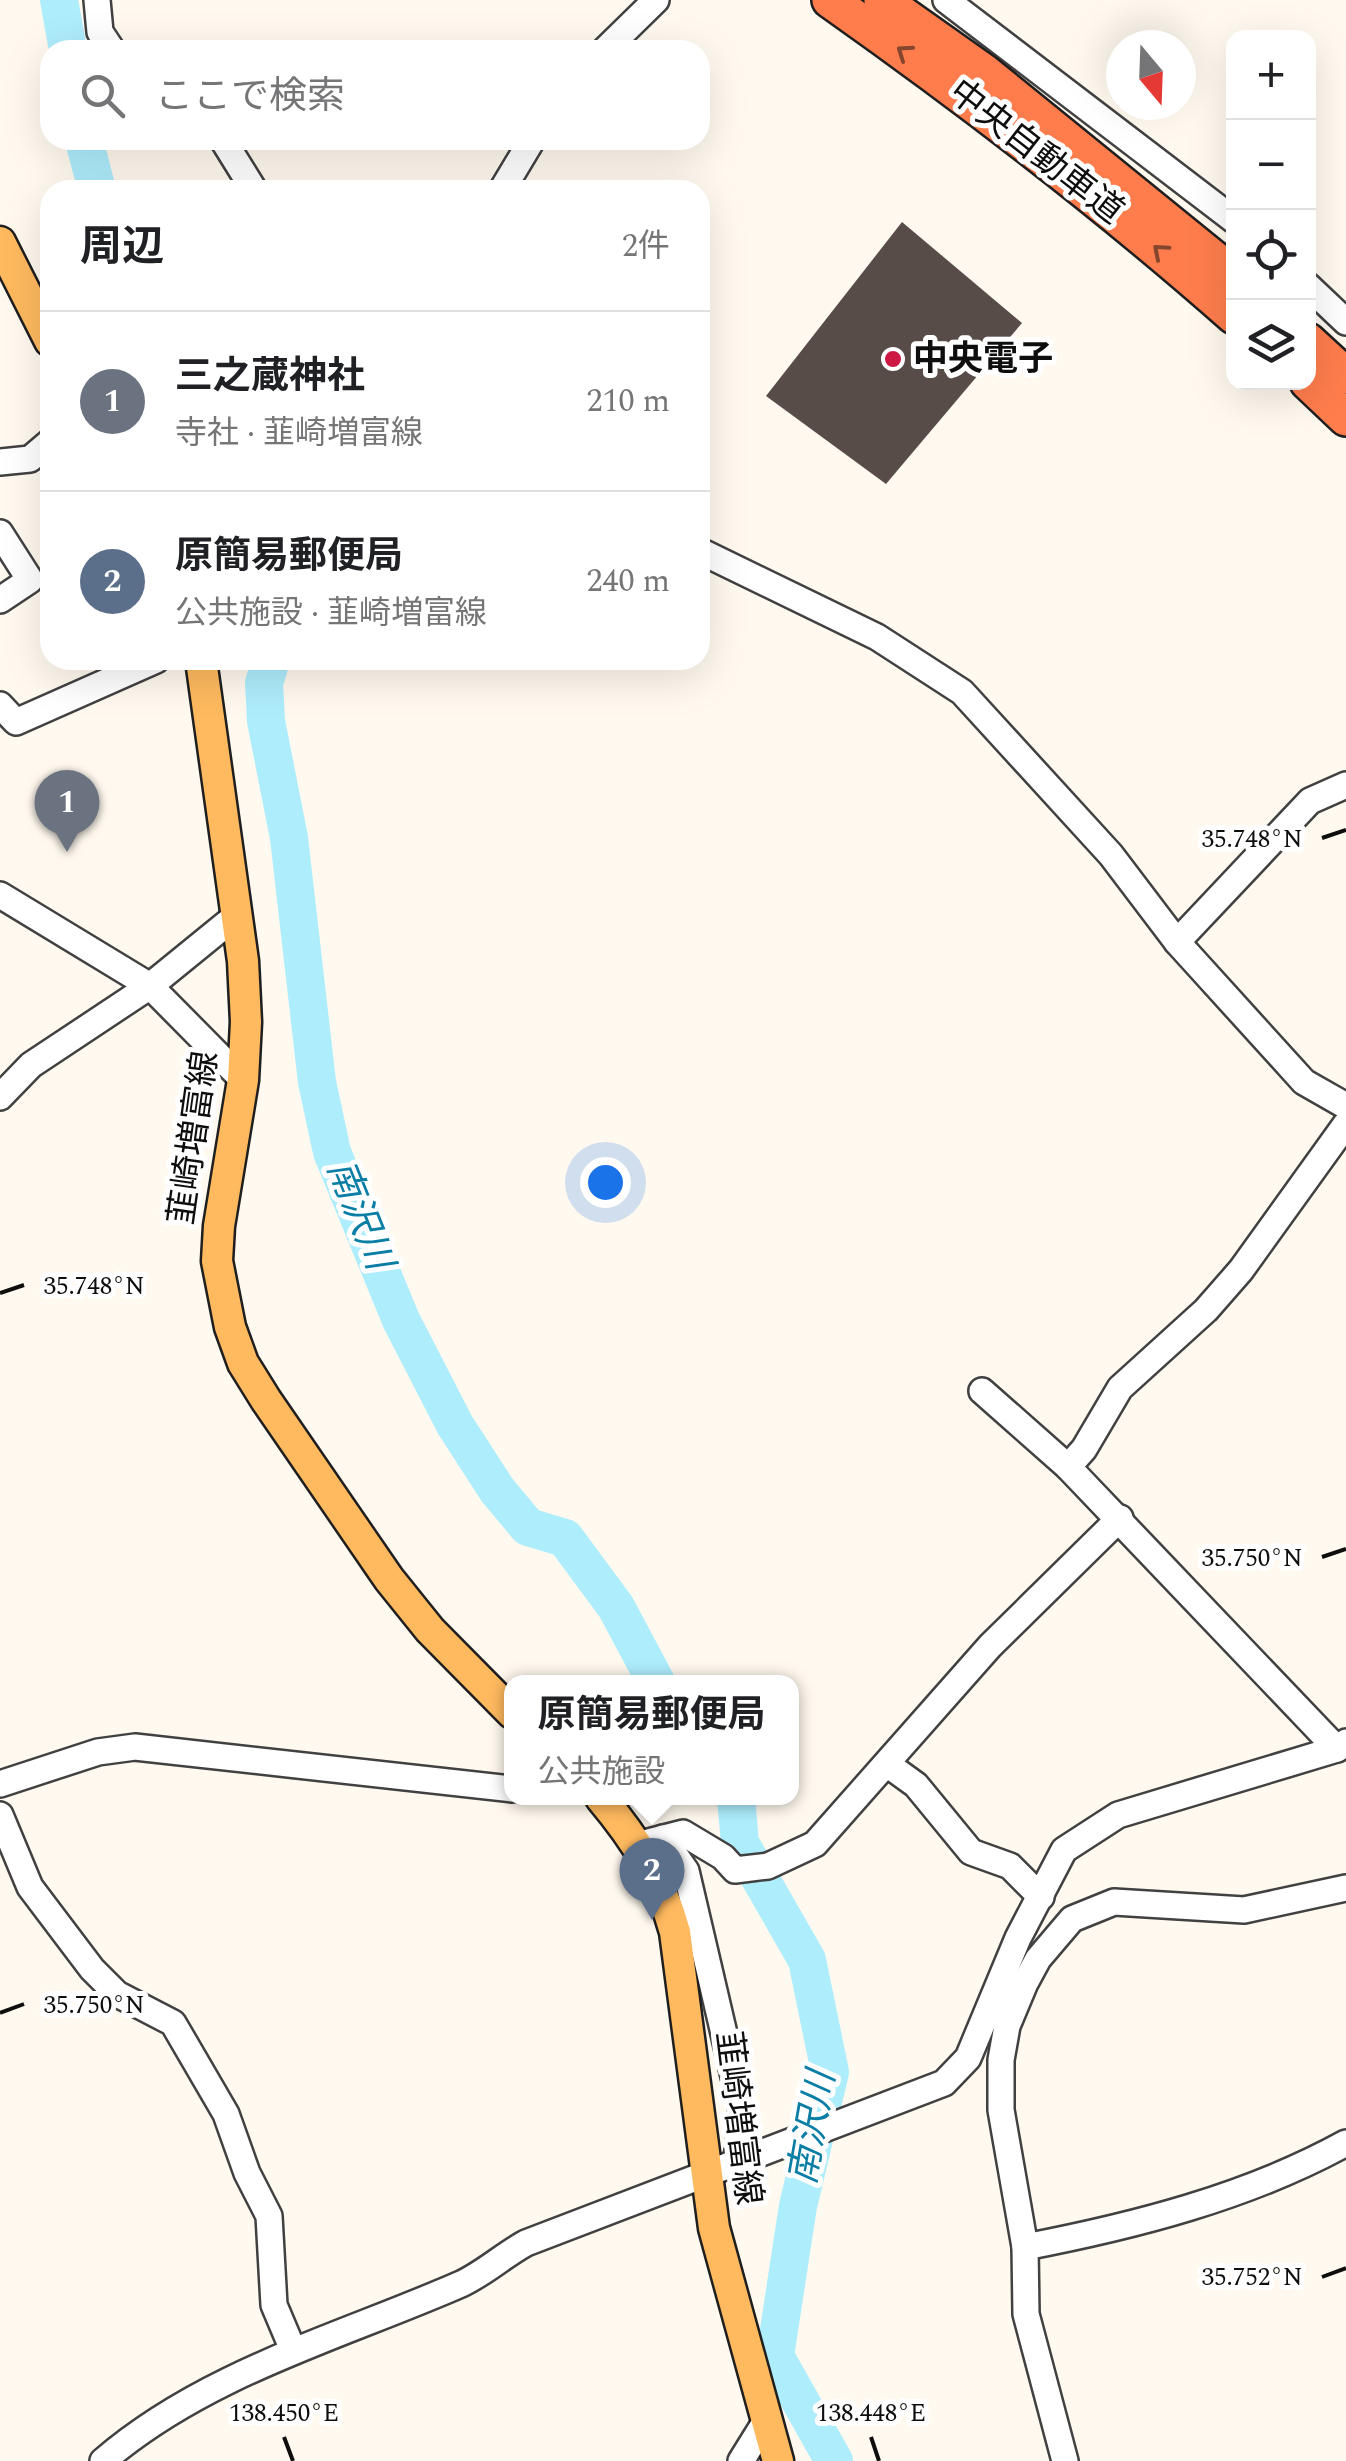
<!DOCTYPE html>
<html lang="ja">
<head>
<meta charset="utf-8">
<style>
  :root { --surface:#fff; --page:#f6f6f6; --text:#202124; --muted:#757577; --line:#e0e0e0; --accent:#2563eb }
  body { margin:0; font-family:Spectral,"Noto Sans JP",serif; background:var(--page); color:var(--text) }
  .controls { position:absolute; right:30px; top:30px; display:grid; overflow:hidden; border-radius:20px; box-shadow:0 10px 40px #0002 }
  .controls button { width:90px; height:90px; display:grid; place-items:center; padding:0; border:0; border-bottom:2px solid var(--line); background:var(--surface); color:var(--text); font:50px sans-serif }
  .compass { position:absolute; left:1106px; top:30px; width:90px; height:90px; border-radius:50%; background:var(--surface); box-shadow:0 10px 40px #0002; rotate:161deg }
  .you { position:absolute; left:605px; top:1182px; width:35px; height:35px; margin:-25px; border:8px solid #fff; border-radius:50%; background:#1a73e8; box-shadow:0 0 0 15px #1a73e833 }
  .badge { display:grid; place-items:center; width:65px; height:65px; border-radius:50%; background:var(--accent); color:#fff; font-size:32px; font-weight:700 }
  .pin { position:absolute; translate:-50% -82px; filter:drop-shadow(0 2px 5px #0008) }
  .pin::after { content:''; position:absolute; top:52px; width:35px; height:30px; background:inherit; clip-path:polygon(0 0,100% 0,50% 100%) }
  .popup { position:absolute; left:504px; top:1675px; width:295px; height:130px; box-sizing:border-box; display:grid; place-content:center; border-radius:20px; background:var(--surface); filter:drop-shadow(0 2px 8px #0005); font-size:32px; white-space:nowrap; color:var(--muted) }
  .popup b { font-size:38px; color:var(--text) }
  .popup::after { content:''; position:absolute; left:50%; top:100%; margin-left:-20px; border:20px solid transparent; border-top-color:var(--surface) }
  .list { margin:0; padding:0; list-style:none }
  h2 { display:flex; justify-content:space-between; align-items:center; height:130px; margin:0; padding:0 40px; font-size:42px }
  h2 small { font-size:32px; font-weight:400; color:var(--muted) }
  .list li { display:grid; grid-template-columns:65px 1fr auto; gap:30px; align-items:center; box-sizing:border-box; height:180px; padding:0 40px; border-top:2px solid var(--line) }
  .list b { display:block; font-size:38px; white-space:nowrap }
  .list p { margin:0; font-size:32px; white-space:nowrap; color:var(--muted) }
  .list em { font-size:32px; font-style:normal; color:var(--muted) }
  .icon { flex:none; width:55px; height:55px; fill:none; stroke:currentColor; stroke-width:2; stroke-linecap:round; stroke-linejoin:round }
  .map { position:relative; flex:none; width:1346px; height:2461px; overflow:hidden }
  .search { position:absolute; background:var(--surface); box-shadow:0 10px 40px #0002; left:40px; top:40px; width:670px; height:110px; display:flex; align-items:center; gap:25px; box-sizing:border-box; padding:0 35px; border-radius:30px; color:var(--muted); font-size:38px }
  .panel { position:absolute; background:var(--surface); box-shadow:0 10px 40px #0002; left:40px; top:180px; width:670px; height:490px; border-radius:30px }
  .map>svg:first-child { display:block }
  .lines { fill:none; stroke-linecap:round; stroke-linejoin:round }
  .river { stroke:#aeedfc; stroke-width:38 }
  .building { fill:#584c49 }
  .minor-casing { stroke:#414141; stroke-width:30 }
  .major-casing { stroke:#1f1f1f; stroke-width:35 }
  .highway-casing { stroke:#1f1f1f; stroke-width:40 }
  .minor { stroke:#fff; stroke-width:25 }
  .major { stroke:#ffba5f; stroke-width:30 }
  .highway { stroke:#ff7d4d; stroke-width:35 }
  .oneway { stroke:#86462e }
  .ticks { fill:none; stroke:#0e0e0e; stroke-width:4 }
  .poi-dot { fill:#cc1842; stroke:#fff; stroke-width:4 }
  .labels { text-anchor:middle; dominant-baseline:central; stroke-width:10; stroke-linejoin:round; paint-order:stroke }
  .street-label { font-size:35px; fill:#0e0e0e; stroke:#fff }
  .poi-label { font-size:35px; font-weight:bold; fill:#0e0e0e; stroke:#fff; text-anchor:start }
  .water-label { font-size:38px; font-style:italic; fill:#0a7ea5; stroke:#fff }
  .ticks-label { font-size:25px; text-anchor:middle; fill:#0e0e0e; stroke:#fff; stroke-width:10; stroke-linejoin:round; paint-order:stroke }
</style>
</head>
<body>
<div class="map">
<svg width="1346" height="2461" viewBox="0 0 1346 2461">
  <rect width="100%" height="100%" fill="#fff9ef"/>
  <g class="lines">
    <g class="river">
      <polyline points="59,0 68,50"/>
      <polyline points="84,140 97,190"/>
      <polyline points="271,660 264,683 266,721 289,838 317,1082 332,1152 401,1320 455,1425 497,1490 528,1527 565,1538 616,1607 656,1682"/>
      <polyline points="736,1798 740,1843 807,1960 830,2072 798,2206 775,2356 834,2461"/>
    </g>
  </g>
  <polygon class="building" points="902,222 1022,323 886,484 766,396"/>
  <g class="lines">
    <defs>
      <g id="minor">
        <polyline points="97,0 100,32 112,50"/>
        <polyline points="946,0 1234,220"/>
        <polyline points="605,50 656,0"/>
        <polyline points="223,140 254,190"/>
        <polyline points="502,190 532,140"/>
        <polyline points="1308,286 1346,322"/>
        <polyline points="0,462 30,459 50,442"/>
        <polyline points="0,533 30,580 0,600"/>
        <polyline points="700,551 877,637 962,692 1111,855 1177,942 1304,1082 1346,1106"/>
        <polyline points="0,705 16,722 156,660"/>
        <polyline points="0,895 150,986 243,1080"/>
        <polyline points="1177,942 1310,801 1346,785"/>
        <polyline points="0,1097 31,1065 150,986 236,916"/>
        <polyline points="982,1391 1068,1467"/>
        <polyline points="1337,1749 1068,1467 1084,1449 1120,1388 1206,1310 1241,1270 1346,1124"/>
        <polyline points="887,1764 916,1785 971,1852 1010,1866 1041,1897"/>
        <polyline points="0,1784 98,1752 135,1747 512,1789"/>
        <polyline points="0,1815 30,1887 92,1969 117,1994 173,2023 226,2114 247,2173 269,2216 274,2305 293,2350"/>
        <polyline points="663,1838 686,1871 743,2115 736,2165"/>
        <polyline points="640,1844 683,1833 723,1857 735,1870 768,1866 815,1844 990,1646 1120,1518"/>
        <path d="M1025 2247C1134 2226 1248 2197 1346 2143"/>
        <path d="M103 2461C205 2373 340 2337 461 2284 483 2274 504 2255 526 2243L944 2083 968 2058 1018 1938 1064 1850 1118 1815 1337 1749 1346 1742"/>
        <polyline points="741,2461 764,2424"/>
        <polyline points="1065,2461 1026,2314 1025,2247 1001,2110 1001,2060 1007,2026 1025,1983 1038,1959 1072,1919 1114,1902 1244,1910 1346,1888"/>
      </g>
      <g id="major">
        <polyline points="0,242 50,341"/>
        <polyline points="201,660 243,961 246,1022 243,1080 219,1226 217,1261 230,1327 243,1363 266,1400 389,1579 430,1630 512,1713"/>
        <path d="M601 1798C637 1841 660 1878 675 1932L714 2228 778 2461"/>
      </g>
      <g id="highway">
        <path d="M830 0C970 99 1105 202 1234 316"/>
        <polyline points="882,0 984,72 1234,275"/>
        <polyline points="1308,341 1346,376"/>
        <polyline points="1308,382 1346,418"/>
      </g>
    </defs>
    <use href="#minor" class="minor-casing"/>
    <use href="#major" class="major-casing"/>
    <use href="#highway" class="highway-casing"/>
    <use href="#minor" class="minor"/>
    <use href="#major" class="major"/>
    <use href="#highway" class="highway"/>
  </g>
  <defs><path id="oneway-chevron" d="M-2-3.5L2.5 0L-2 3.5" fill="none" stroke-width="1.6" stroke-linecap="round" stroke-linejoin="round" transform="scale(2.5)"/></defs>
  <g class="oneway">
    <use href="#oneway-chevron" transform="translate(904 52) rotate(-145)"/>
    <use href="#oneway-chevron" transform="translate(1160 251) rotate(-139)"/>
  </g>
  <path class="ticks" d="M1322 838 1346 830M0 1293 24 1285M1322 1557 1346 1549M0 2013 24 2004M1322 2277 1346 2268M284 2437 293 2461M871 2437 879 2461"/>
  <circle class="poi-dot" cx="893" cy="359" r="10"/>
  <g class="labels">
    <g class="street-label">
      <text transform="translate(1036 152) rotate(38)">中央自動車道</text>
      <text transform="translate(194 1138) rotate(-82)">韮崎増富線</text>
      <text transform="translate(738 2118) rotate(83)">韮崎増富線</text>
    </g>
    <g class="poi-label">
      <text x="913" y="359">中央電子</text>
    </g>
    <g class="water-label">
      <text transform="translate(359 1215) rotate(68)">南沢川</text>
      <text transform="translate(813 2128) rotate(-80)">南沢川</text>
    </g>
  </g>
  <g class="ticks-label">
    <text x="1252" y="847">35.748°N</text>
    <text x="94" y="1294">35.748°N</text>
    <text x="1252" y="1566">35.750°N</text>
    <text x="94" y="2013">35.750°N</text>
    <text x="1252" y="2285">35.752°N</text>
    <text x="284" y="2421">138.450°E</text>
    <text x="871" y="2421">138.448°E</text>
  </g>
</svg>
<div class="controls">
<button>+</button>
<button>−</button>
<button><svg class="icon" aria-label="locate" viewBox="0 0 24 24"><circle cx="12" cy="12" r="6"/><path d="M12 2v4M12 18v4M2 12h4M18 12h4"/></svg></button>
<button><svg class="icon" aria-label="layers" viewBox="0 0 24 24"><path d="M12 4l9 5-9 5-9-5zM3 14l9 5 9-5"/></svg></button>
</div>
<svg class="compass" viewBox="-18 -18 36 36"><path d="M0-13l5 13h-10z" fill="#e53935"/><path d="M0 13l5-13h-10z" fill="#757577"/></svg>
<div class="you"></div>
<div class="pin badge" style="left:67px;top:852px;background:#6b7280">1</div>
<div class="pin badge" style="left:652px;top:1920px;background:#5c6f8a">2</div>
<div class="popup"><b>原簡易郵便局</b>公共施設</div>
<div class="search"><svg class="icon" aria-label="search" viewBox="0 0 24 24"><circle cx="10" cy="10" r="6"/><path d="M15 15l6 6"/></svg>ここで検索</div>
<section class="panel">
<h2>周辺<small>2件</small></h2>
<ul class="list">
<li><span class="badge" style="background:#6b7280">1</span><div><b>三之蔵神社</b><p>寺社 · 韮崎増富線</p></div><em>210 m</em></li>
<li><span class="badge" style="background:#5c6f8a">2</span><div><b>原簡易郵便局</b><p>公共施設 · 韮崎増富線</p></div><em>240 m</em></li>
</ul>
</section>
</div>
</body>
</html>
